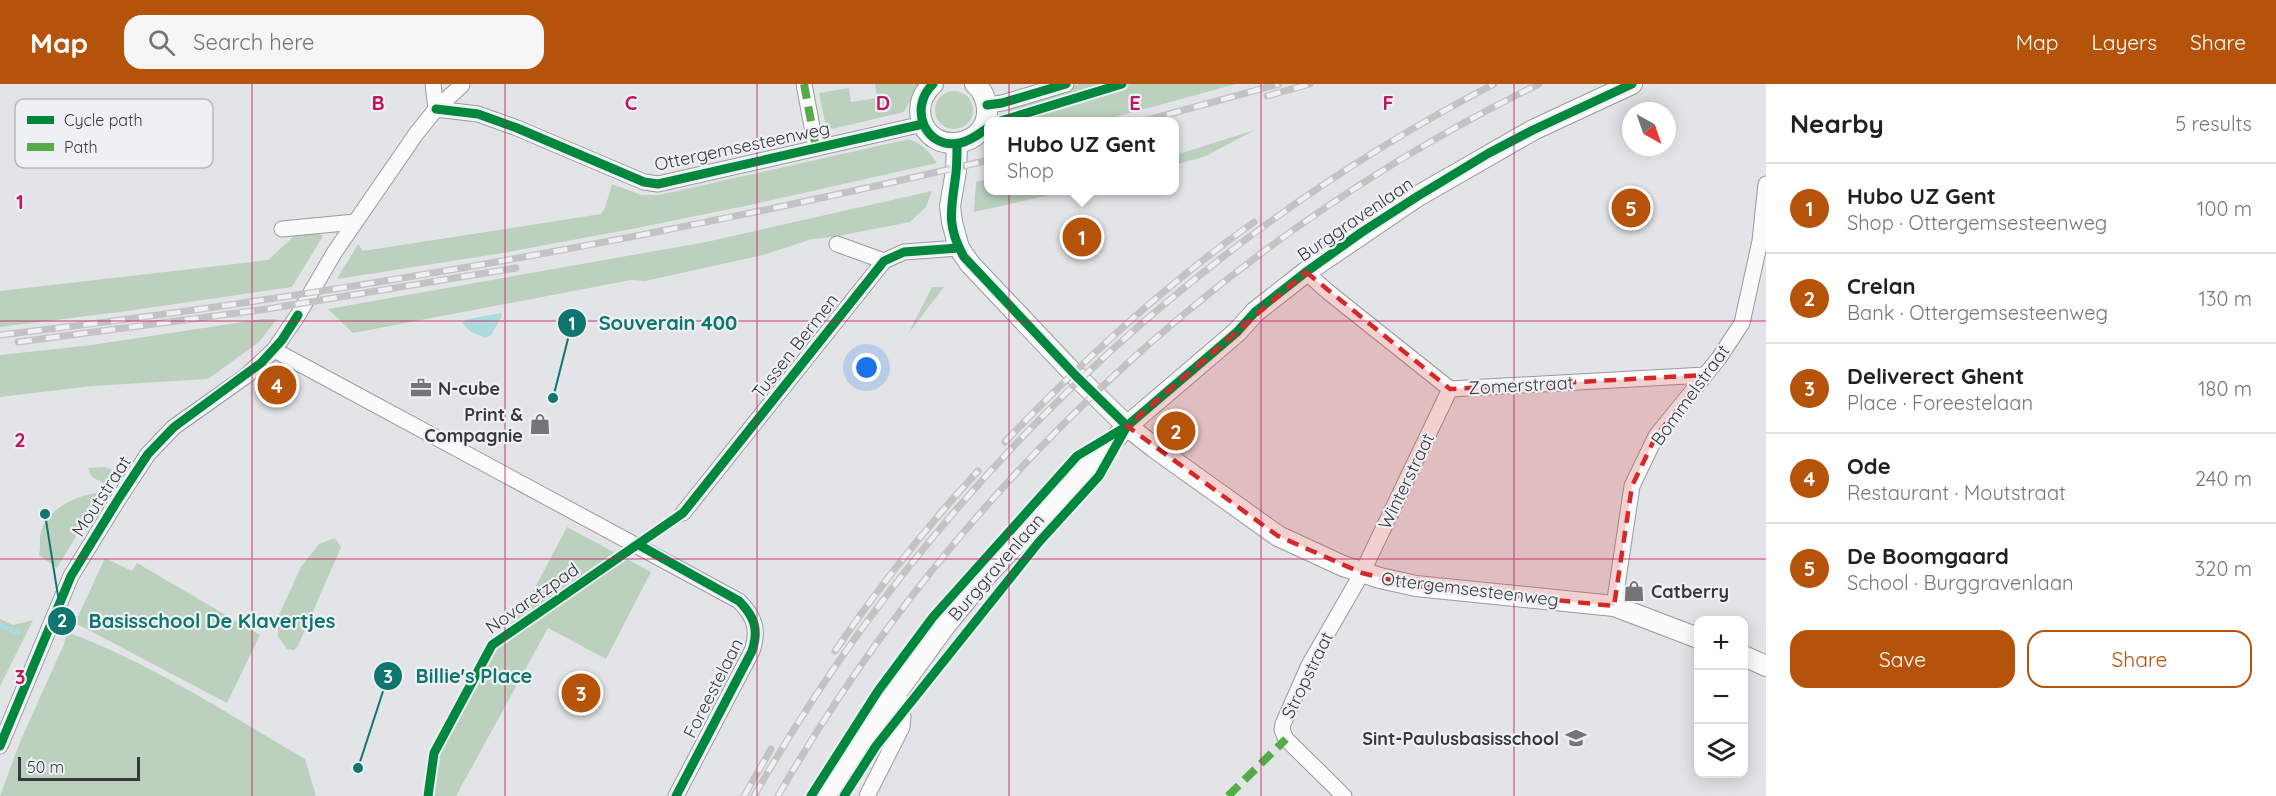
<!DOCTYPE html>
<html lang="en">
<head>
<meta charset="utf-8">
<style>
  :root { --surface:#fff; --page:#f6f6f6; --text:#202124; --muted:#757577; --line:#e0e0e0; --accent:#b45309 }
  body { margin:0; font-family:Quicksand,sans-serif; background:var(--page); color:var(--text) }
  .controls { position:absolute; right:18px; bottom:18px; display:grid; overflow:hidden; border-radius:12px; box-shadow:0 3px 15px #0003 }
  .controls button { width:54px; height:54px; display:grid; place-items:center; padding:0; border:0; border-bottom:2px solid var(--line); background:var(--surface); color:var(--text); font:30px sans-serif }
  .compass { position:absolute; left:1622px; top:18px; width:54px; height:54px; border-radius:50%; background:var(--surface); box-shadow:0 3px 15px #0003; rotate:140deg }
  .scale { position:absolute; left:18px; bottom:15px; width:122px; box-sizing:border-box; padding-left:6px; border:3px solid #38393b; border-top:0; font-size:16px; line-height:21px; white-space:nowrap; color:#38393b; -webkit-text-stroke:4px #eff0f5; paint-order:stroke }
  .you { position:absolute; left:867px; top:284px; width:21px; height:21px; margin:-15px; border:4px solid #fff; border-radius:50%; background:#1a73e8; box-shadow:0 0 0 9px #1a73e833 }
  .badge { display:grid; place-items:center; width:39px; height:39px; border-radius:50%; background:var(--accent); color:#fff; font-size:20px; font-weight:700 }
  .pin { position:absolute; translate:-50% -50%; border:3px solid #fff; box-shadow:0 2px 6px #0006 }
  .popup { position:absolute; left:984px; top:33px; width:195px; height:78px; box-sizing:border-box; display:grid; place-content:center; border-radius:12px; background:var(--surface); filter:drop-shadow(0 2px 4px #0005); font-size:20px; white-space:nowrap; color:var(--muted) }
  .popup b { font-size:22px; color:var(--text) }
  .popup::after { content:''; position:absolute; left:50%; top:100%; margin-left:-12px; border:12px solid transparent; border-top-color:var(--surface) }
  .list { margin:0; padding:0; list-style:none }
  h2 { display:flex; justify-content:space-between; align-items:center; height:78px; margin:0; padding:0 24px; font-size:26px }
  h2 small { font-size:20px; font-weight:400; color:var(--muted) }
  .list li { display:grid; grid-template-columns:39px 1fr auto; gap:18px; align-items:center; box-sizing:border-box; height:90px; padding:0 24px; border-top:2px solid var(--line) }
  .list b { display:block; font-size:22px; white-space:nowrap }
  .list p { margin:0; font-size:20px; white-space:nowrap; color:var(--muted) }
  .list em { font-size:20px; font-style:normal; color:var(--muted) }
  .actions { display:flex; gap:12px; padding:18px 24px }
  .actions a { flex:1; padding:14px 0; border:2px solid var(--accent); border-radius:18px; text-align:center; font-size:21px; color:var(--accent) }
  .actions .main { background:var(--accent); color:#fff }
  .icon { flex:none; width:33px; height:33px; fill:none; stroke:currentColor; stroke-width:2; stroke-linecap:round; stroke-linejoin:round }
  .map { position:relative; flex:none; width:1766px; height:712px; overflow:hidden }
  header { display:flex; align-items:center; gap:36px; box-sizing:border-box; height:84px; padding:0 30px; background:var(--accent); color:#fff }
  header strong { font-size:28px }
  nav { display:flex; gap:33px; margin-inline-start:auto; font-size:21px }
  .search { width:420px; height:54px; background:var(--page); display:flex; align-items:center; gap:15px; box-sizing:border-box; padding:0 21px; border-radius:18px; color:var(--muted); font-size:22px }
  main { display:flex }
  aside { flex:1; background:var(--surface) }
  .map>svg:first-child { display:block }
  .green { fill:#bbd1be }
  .water { fill:#abdadf }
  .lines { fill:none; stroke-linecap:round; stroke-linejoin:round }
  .stream { stroke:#abdadf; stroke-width:5 }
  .minor-casing { stroke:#999a9c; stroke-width:17 }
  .tertiary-casing { stroke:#999a9c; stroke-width:22 }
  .minor { stroke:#fbfbfb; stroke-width:15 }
  .tertiary { stroke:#fbfbfb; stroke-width:20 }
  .rail-casing { stroke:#c3c3c3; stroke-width:7 }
  .rail { stroke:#eff0f5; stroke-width:4.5; stroke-dasharray:14; stroke-linecap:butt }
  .quiet { stroke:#55ac46; stroke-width:8; stroke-dasharray:15 8; stroke-linecap:butt }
  .cycleway-casing { stroke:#eff0f5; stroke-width:13 }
  .cycleway { stroke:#00873e; stroke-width:9 }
  .marked { fill:#d62828; fill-opacity:0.2; stroke:#d62828; stroke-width:4.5; stroke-dasharray:12 8; stroke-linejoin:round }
  .grid { fill:none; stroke:#c2185b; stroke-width:1.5; stroke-opacity:0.55 }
  .labels { text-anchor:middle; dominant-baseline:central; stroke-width:4.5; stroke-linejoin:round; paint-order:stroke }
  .street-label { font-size:18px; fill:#38393b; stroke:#eff0f5 }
  .poi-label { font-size:18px; font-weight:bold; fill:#38393b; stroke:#eff0f5; text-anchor:start }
  .key { fill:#eff0f5; stroke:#b8b9bd; stroke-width:1.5 }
  .key-label { font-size:16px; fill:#38393b }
  .grid-label { font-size:20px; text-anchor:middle; font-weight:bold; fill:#c2185b; stroke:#eff0f5; stroke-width:4.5; stroke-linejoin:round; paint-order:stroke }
  .leader { fill:none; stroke:#0f766e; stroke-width:2 }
  .callout-dot { fill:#0f766e; stroke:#eff0f5; stroke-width:2 }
  .mark-label { font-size:18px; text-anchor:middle; font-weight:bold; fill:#fff }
  .callout-label { font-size:20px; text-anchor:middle; font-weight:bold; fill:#0f766e; stroke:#eff0f5; stroke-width:4.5; stroke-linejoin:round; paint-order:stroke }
</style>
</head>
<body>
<header>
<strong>Map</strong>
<div class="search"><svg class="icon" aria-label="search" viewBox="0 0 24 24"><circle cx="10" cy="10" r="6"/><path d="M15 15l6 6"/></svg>Search here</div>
<nav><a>Map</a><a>Layers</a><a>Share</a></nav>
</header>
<main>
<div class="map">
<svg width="1766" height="712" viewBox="0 0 1766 712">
  <rect width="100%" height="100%" fill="#e3e4e7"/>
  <g class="green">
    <polygon points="875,0 919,0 904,28 832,45 826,43 819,9 849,4 851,18 877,14"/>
    <polygon points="1079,0 1236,0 1101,37 1007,38 1011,36 1008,21"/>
    <circle cx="954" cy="26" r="19"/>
    <polygon points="1255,46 1206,72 1175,81 1175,71"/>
    <path d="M909 55C922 60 929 67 937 79L750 121 637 144 503 169 337 195 358 160 363 167 601 130 605 124 612 100 641 111H659Z"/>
    <polygon points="989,95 989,106 1068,107 974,128 976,98"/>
    <polygon points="932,107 926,123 910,138 833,153 812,155 763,171 645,197 631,196 353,249 328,225 706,158"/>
    <polygon points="318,149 323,152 292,203 127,227 0,243 0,207 268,176 295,151"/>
    <polygon points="932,203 944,203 908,250"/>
    <polygon points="262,235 277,235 259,258 208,295 92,302 0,313 0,271 92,261"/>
    <polygon points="105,383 116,387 107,401 92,393 88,384"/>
    <path d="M98 409 101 411 57 484 39 471C41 463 39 455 41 447 48 425 76 411 98 409Z"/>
    <polygon points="567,443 651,488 606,575 548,544 456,712 434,712 437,670 489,563 522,528"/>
    <polygon points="335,454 341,463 298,562 294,566 287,565 278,552 278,533 301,483 319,460"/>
    <polygon points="105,474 132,487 137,479 260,551 227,619 75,539"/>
    <polygon points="0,535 13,541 33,536 0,602"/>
    <path d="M67 548C151 579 228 630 305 675L316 712H0L20 658 64 560Z"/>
  </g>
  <polygon class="water" points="501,229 502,232 491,251 486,254 471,248 462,239 468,235"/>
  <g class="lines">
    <polyline class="stream" points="0,541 18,549"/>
    <defs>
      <g id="minor">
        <polyline points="433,0 436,25"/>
        <polyline points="804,0 816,64"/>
        <polyline points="987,21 1002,19 1066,0"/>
        <polyline points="436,25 478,30 517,44 644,98 658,100 923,40"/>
        <polyline points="282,145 355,138"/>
        <polyline points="837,160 884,177"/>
        <polyline points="1306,188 1327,207 1450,305 1705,291"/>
        <path d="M274 266 739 517C755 533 759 546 752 567L676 712"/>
        <polyline points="683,429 884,177 904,168 959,164"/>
        <polyline points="1614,522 1632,402 1656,352 1719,274 1742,239 1760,157 1766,100"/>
        <polyline points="0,662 71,492 119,414 148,370 174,343 246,292 274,266 298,231 334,169 416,50 436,25 462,1"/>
        <polyline points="867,712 902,643 903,633 898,606"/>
        <polyline points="1344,712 1286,655 1282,646 1283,640 1309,581 1362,489 1450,305"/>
      </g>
      <g id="tertiary">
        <path d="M933 0C923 9 918 20 921 34 930 73 990 64 987 24 986 15 982 6 975 0"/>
        <polyline points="957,60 956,87 950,122 952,138 959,164 970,180 1076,292 1127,342 1155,364 1278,452 1343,482 1380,494 1416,502 1614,522 1698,554"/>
        <polyline points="1744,572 1766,582"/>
        <polyline points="825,712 849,674 945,542 985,493 1127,342 1237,248 1255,228 1306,188 1418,112 1533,46 1632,0"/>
      </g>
    </defs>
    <use href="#minor" class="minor-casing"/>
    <use href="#tertiary" class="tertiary-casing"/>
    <use href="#minor" class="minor"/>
    <use href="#tertiary" class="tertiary"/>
    <defs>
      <g id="rail">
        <polyline points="1267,12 1310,0"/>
        <polyline points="1140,38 1279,0"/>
        <path d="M0 251C333 212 663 153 989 76"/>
        <polyline points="18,258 267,225 516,184"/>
        <path d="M1005 358C1081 278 1164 202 1254 138"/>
        <path d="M835 567C878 504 926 443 978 387"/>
        <polyline points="744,712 771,665"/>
        <path d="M754 712C926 410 1185 160 1494 0"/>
        <path d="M778 712C954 406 1222 155 1539 0"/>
      </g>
    </defs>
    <use href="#rail" class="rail-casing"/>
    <use href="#rail" class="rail"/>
    <g class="quiet">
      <polyline points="804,0 816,64"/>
      <polyline points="1228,712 1286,655"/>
    </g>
    <defs>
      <g id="cycleway">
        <path d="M933 0C908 24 925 66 960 59 971 57 980 49 989 43"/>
        <polyline points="987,21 1002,19 1066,0"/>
        <polyline points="436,25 478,30 517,44 644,98 658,100 923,40"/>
        <polyline points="997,38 1122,0"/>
        <path d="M957 60C957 69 957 79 956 89 952 123 945 140 964 173L1076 292 1127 342"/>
        <path d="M639 461 739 517C755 533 759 546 752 567L676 712"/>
        <polyline points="0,662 71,492 119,414 148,370 174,343 261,279 282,256 298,231"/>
        <polyline points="428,712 434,669 492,561 683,429 884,177 904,168 959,164"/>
        <polyline points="811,712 878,607 933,533 1077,372 1127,342 1237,248 1255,228 1306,188 1362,148 1418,112 1489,69 1533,46 1632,0"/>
        <polyline points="844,712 876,662 899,633 1039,458 1099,392 1127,342"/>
      </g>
    </defs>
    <use href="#cycleway" class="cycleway-casing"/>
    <use href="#cycleway" class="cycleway"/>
  </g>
  <path class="marked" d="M1306 188 1450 305 1705 291 1656 352 1632 402 1614 522 1416 502 1362 489 1278 452 1127 342Z"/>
  <path class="grid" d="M252 0V712M505 0V712M757 0V712M1009 0V712M1261 0V712M1514 0V712M0 237H1766M0 475H1766"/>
  <defs>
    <symbol id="office-bare" viewBox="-9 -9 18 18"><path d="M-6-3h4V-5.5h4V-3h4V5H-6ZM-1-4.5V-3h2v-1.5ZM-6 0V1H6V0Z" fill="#747577" stroke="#eff0f5" stroke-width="2.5" paint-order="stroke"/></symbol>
    <symbol id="shop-bare" viewBox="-9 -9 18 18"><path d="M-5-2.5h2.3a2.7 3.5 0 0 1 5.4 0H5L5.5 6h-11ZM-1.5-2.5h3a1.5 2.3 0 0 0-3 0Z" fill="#747577" stroke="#eff0f5" stroke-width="2.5" paint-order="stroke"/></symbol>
    <symbol id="school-bare" viewBox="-9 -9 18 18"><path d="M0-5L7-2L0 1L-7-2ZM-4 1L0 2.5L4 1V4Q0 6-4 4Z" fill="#747577" stroke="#eff0f5" stroke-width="2.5" paint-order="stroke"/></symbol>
  </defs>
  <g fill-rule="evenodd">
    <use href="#office-bare" x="406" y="289" width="30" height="30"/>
    <use href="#shop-bare" x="525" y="325" width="30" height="30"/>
    <use href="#shop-bare" x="1619" y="492" width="30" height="30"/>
    <use href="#school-bare" x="1561" y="639" width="30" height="30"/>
  </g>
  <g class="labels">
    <g class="street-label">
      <text transform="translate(742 62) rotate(-12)">Ottergemsesteenweg</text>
      <text transform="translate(1355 135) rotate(-34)">Burggravenlaan</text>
      <text transform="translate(795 262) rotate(-52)">Tussen Bermen</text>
      <text transform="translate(1521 301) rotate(-3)">Zomerstraat</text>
      <text transform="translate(1690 311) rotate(-54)">Bommelstraat</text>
      <text transform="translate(1406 397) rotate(-64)">Winterstraat</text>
      <text transform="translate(101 412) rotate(-57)">Moutstraat</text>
      <text transform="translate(996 483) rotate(-49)">Burggravenlaan</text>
      <text transform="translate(1470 505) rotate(7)">Ottergemsesteenweg</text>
      <text transform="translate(532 514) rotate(-35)">Novaretzpad</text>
      <text transform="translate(1307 591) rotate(-64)">Stropstraat</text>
      <text transform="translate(713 604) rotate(-63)">Foreestelaan</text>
    </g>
    <g class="poi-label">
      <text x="438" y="304">N-cube</text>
      <text x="523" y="330" text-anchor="end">Print &amp;<tspan x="523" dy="21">Compagnie</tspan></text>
      <text x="1651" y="507">Catberry</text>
      <text x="1559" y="654" text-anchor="end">Sint-Paulusbasisschool</text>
    </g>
  </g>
  <rect x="15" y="15" width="198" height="69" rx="9" class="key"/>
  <rect x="27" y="32" width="27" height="8" fill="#00873e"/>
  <rect x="27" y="59" width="27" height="8" fill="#55ac46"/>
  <g class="key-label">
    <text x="64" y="42">Cycle path</text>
    <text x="64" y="69">Path</text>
  </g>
  <g class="grid-label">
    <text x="378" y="26">B</text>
    <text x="631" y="26">C</text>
    <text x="883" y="26">D</text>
    <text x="1135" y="26">E</text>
    <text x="1388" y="26">F</text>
    <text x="20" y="125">1</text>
    <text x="20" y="363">2</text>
    <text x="20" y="600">3</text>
  </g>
  <path class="leader" d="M553 314L572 239M45 430L62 537M358 684L388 592"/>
  <g class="callout-dot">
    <circle cx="553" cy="314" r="6"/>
    <circle cx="45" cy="430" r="6"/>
    <circle cx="358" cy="684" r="6"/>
    <circle cx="572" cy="239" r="15"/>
    <circle cx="62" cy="537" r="15"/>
    <circle cx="388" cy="592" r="15"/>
  </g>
  <g class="mark-label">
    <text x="572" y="246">1</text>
    <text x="62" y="543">2</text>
    <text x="388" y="599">3</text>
  </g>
  <g class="callout-label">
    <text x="668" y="246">Souverain 400</text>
    <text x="212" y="544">Basisschool De Klavertjes</text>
    <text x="474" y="599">Billie's Place</text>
  </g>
</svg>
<div class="controls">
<button>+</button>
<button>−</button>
<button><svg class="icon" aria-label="layers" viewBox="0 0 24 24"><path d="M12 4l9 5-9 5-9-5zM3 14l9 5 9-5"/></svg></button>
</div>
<svg class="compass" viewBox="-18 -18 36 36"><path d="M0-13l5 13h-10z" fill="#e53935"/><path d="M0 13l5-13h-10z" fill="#757577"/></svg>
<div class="scale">50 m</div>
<div class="you"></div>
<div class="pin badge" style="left:1082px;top:153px">1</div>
<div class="popup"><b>Hubo UZ Gent</b>Shop</div>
<div class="pin badge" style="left:1176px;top:347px">2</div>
<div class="pin badge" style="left:581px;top:609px">3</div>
<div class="pin badge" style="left:277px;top:301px">4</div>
<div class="pin badge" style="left:1631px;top:124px">5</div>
</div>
<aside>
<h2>Nearby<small>5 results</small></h2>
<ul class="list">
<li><span class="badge">1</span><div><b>Hubo UZ Gent</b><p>Shop · Ottergemsesteenweg</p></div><em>100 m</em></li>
<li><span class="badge">2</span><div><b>Crelan</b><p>Bank · Ottergemsesteenweg</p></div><em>130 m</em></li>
<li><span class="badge">3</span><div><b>Deliverect Ghent</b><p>Place · Foreestelaan</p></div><em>180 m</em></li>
<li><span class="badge">4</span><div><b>Ode</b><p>Restaurant · Moutstraat</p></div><em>240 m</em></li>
<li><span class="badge">5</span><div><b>De Boomgaard</b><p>School · Burggravenlaan</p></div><em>320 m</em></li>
</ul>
<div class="actions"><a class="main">Save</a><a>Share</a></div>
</aside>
</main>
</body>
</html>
